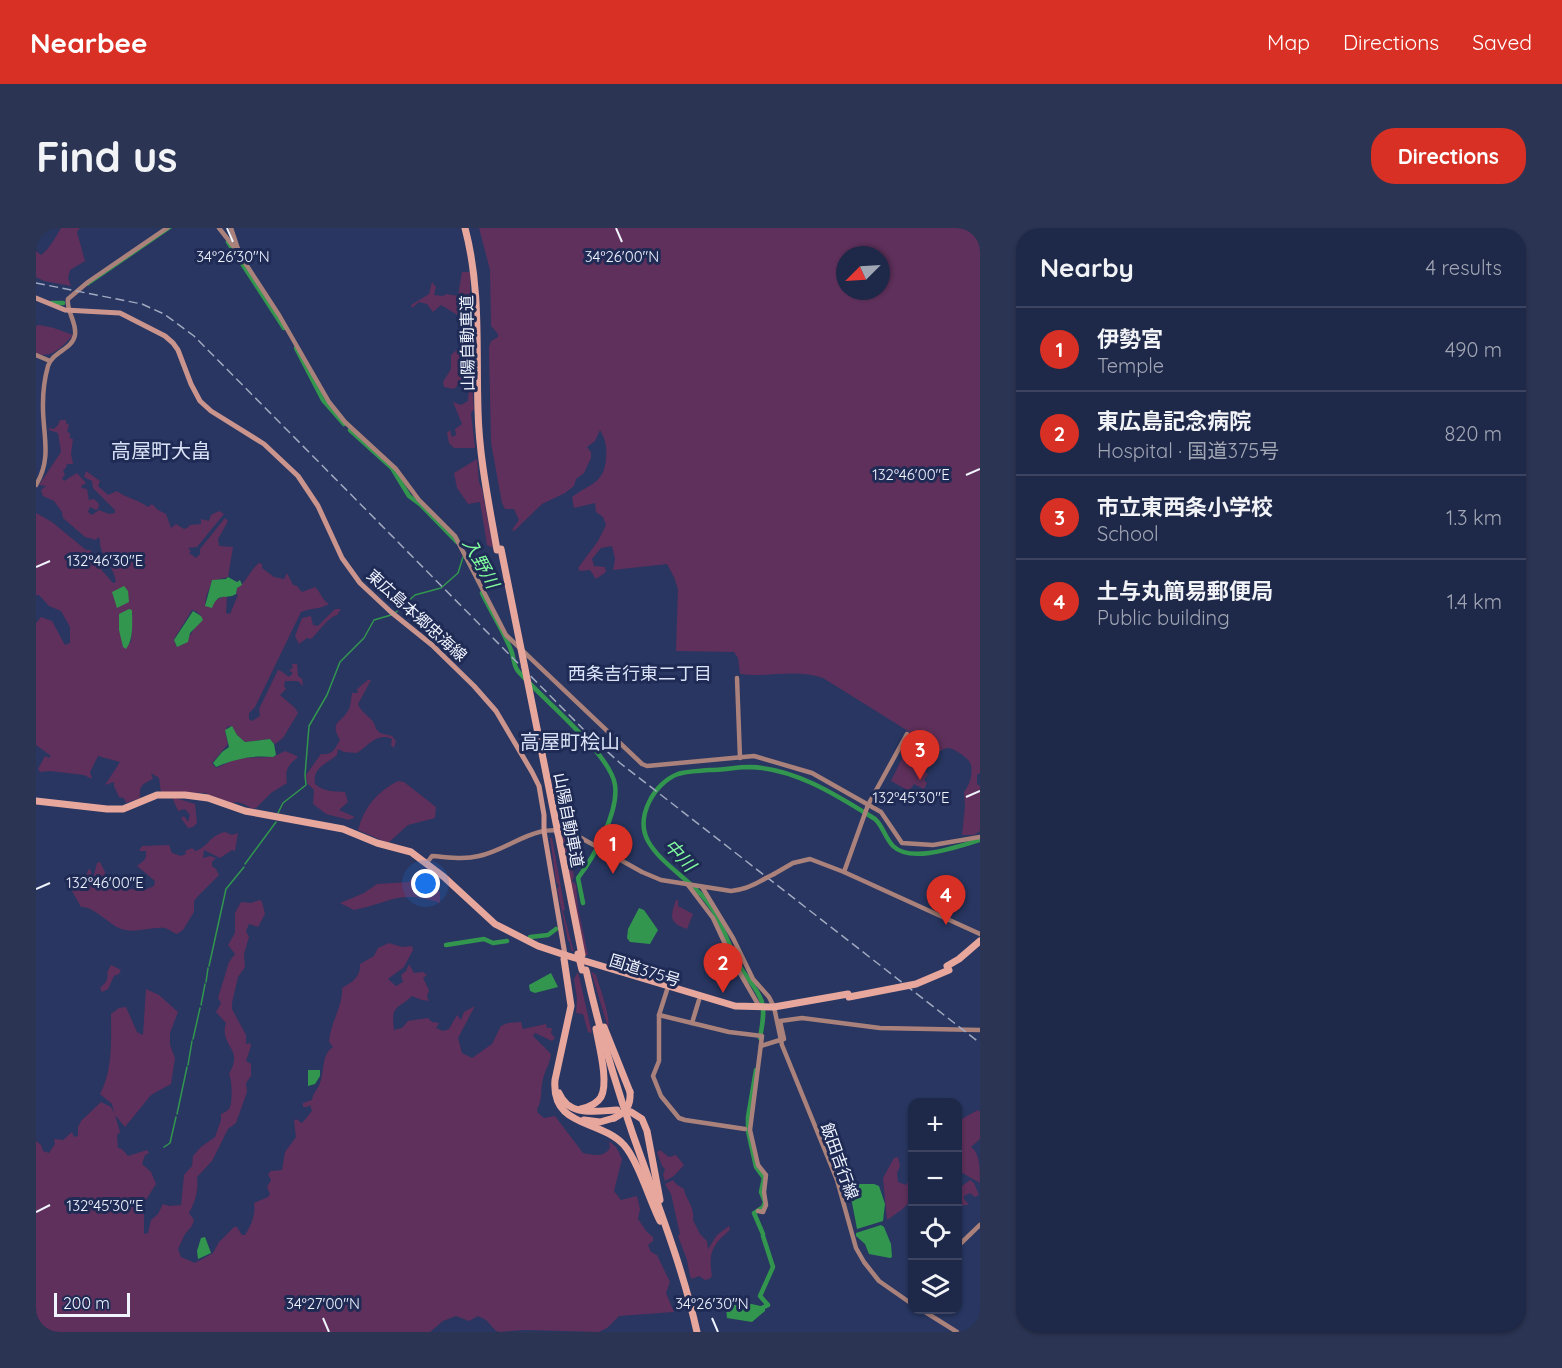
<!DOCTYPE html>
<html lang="en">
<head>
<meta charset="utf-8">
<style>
  :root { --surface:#1e2849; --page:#2b3453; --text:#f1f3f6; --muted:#a1a6b4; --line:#3c4461; --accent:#d93025 }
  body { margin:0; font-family:Quicksand,"Noto Sans JP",sans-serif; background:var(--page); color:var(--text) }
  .controls { position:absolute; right:18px; bottom:18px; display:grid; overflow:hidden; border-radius:12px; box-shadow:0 2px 4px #0004 }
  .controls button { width:54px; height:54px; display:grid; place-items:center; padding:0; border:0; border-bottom:2px solid var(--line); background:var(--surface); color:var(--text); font:30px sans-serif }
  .compass { position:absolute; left:800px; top:18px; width:54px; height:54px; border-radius:50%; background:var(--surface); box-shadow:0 2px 4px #0004; rotate:246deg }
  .scale { position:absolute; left:18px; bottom:15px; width:76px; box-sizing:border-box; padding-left:6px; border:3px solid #f0f4ff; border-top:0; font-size:16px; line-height:21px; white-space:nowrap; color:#f0f4ff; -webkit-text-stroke:4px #1f2b55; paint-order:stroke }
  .you { position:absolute; left:390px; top:656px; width:21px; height:21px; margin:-15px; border:4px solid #fff; border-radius:50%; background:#1a73e8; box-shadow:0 0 0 9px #1a73e833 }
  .badge { display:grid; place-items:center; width:39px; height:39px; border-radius:50%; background:var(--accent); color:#fff; font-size:20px; font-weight:700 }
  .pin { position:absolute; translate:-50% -50px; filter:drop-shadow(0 2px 3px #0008) }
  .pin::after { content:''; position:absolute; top:32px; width:21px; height:18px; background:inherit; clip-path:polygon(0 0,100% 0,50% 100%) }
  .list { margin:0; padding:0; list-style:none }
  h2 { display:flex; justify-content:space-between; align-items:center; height:78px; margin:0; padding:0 24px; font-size:26px }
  h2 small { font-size:20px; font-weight:400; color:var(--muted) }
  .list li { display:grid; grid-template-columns:39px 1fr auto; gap:18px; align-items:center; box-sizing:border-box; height:84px; padding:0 24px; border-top:2px solid var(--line) }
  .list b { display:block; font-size:22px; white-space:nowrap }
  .list p { margin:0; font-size:20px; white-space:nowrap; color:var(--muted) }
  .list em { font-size:20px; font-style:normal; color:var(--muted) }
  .icon { flex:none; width:33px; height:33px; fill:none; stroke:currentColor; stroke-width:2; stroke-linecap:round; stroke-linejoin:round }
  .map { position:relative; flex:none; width:944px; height:1104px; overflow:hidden; border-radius:24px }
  header { display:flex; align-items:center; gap:36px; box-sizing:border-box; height:84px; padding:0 30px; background:var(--accent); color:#fff }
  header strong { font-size:28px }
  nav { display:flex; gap:33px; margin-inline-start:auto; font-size:21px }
  .intro { display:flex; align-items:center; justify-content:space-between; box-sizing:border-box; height:144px; padding:0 36px }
  h1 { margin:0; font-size:42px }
  .button { padding:15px 27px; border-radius:24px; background:var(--accent); color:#fff; font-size:21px; font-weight:700 }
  main { display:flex; gap:36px; padding:0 36px }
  aside { flex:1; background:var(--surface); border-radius:24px; box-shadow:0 2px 4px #0004 }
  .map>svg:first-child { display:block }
  .green { fill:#5e305b; fill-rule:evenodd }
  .water { fill:#32964e }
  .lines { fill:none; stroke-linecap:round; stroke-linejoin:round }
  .stream { stroke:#32964e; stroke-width:1.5 }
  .river { stroke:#32964e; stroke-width:4.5 }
  .secondary { stroke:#ab827b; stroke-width:4.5 }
  .primary { stroke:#cb958d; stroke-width:5 }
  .highway { stroke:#e7a79d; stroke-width:7 }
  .rail { stroke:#a1a9c0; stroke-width:1.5; stroke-dasharray:9 4.5; stroke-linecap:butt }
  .secondary-bridge { stroke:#ab827b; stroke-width:4.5 }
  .highway-bridge { stroke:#e7a79d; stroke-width:7 }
  .ticks { fill:none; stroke:#f0f4ff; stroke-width:2 }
  .labels { text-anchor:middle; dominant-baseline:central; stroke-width:6; stroke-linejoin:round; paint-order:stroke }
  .street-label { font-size:16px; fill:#f0f4ff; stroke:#1f2b55 }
  .water-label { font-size:18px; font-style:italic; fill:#82fd9e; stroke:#1f2b55 }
  .neighbourhood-label { font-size:18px; fill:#d9e2f7; stroke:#1f2b55 }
  .quarter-label { font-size:20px; fill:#d9e2f7; stroke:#1f2b55 }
  .ticks-label { font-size:15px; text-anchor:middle; fill:#f0f4ff; stroke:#1f2b55; stroke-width:6; stroke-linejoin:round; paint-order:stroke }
</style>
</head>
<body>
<header>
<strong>Nearbee</strong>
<nav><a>Map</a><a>Directions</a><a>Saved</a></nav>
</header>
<div class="intro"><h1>Find us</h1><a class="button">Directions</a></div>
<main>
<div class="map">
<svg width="944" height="1104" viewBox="0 0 944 1104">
  <rect width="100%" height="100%" fill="#283661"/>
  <g class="green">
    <path d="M25 0H44L41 4 49 33 34 42 32 50 35 58 8 53 0 49V23L5 27C13 22 20 8 25 0Z"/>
    <path d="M443 0H944V545L941 547V556L944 558V603L938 607H926L929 578 928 564C933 558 937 547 935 537 934 531 919 521 913 520 909 520 908 521 904 523L787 450C759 440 733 450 704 446L702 430 698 424 640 423 642 361 638 349 631 336 577 342 579 331 576 318 565 320 556 331 558 338 569 339 570 344 560 351 554 342 544 343 542 340 562 313 570 297 567 289 560 284 559 275 538 280 536 269C553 256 568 256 570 231 571 220 570 212 564 202L559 213 551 219 555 224V230L548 245 540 251 538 258 529 265 506 276 478 303 476 302 483 292 478 281H469L466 275 455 215 453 119 455 113 462 109V106L455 98 454 42ZM809 27H845V63H809Z"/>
    <polygon points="426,44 434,44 434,97 424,99 425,89 405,77 397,84 391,76 383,74 376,80 375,77 393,66 396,54 400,59 398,67 407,68 410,66 422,68"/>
    <path d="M3 97 18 100 37 107C26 119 17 130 0 126V98Z"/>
    <polygon points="437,104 435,139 438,181 435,185 439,220 418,220 413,215 411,205 414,202 416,209 420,207 419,201 426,196 417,174 425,177 432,173 433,161 422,157 418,161 408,159 407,154 415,141 415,127 434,110"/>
    <path d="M24 192H30V195L33 197 31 204 34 205V210L37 211 35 226 37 236H31L30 240 27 242 29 247 26 250 28 253 41 245 50 255 45 258 46 260 51 261 53 272 58 271 63 276 62 281 60 282 54 279 52 284 56 287 63 282 73 286 79 285V282L57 260 56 253 48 249 50 243 64 253 62 258 72 267 81 263C92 271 101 271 112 279L116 276 122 282 130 286 135 300 140 296 148 301 151 300 154 297 165 296V291L173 293 175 287 183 283 188 286 161 319 152 320 155 323 153 325 160 330 164 326V321L189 290 192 293 182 311 183 318 197 319 192 349 176 353 170 369 169 377 191 367 190 385 194 386 202 367 200 366 201 360C210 355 214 342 223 335L226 336V340L238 349 248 351 251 345 257 357 261 358 266 364 279 359C285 364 285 371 293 376 286 381 274 380 265 384L219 479 213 485V491L216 493 224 488 223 481 242 442 245 443 253 449 257 445 253 442 257 440 256 436H261L262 448 266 451 267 458 262 453H249L248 458 250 461 244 467 259 480 262 485 247 510 239 516 234 511 209 514 201 507 196 499 192 498 189 503 192 516 176 535 180 540 202 530 237 529 249 523 261 528V530C251 538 249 543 251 555L235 565 220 580 216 581 210 577 202 574 195 575 169 565 125 564 123 550 115 545 117 551C106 556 103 558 104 570L90 575 88 570 83 569 78 558V554L69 557 84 534 62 528 54 544 56 551 48 547 13 543 4 544 2 541 9 528 13 530 15 528 0 517V395L5 389 16 393 29 417 34 415V399L25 383 13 378 3 367H0V285L16 294 50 322H55V330L77 355 80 354C78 338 62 325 64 311L62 309 60 312 49 309 27 290 26 284 18 273 7 268 5 262 10 258 3 257 25 224 22 205 13 202V200L18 201 22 197ZM156 382 160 383 165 388C161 399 154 406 148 416L140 418 138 411ZM83 386 96 398 95 414 87 419Z"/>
    <polygon points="441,231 443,254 446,261 457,320 451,317 444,274 432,276 421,260 418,245"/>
    <path d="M299 381H305L301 387C291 390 283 404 275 411L271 410 263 416 259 408 266 390 275 388 277 397 282 398Z"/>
    <path d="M332 452H335L322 476C326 487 338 489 340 501L344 505 356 508 360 513 358 520 355 517 356 511C342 504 333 517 321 525L308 524 302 521 301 527C291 536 276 539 279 556 287 564 298 563 309 564L312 574 303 582 319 589 313 592 290 586 277 576 278 562 271 555 270 547 285 526C297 527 298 522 304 512 293 493 305 496 313 481 315 476 315 470 316 465H322L321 461Z"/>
    <polygon points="874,514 899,529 889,544 892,546 888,552 891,555 888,561 878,556 873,563 855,553"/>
    <path d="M362 553 368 554 400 579 399 590 372 597 352 615 322 602C328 579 341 564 362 553Z"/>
    <polygon points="136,569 159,576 161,595 157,599 152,600 145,590 148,588 152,594 154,587 149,581 142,583"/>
    <path d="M189 604 196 607 202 605 199 623 196 622 184 630 168 622 167 630 174 628 180 630 176 634V638L180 641 183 647 163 667 158 673V684L147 702 141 706C137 705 133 701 129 700 114 698 97 707 83 700 72 695 57 678 45 679L35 661C42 657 51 650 52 642L54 641 56 647H58L61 635 64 634 69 644 68 659 80 662 89 660 106 663 118 658 119 653 101 638C107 633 111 632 110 623H103L106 618 133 617 136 625 145 628 150 626 149 623 156 620 159 623C173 619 172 608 189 604Z"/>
    <polygon points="526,607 529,608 532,613 538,649 536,653 540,657 542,680 552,727 549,727 549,725"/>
    <polygon points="514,610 516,610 529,681 527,683 538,724 535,722 534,714 532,713 521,661 523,658 520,653"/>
    <path d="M379 646 390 649 404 664V675C363 661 354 675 318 682L304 675 328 665 341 656 373 654Z"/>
    <path d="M224 672 226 674 229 686 222 699 213 696 210 703 213 709 208 726 209 739 202 749 196 775V781L210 807V816L214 815 215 818 210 833 215 836V848L210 855 211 864 200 895 192 901 176 933 161 949C163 961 159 974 153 985L158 992 156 998 149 1006 142 1021 145 1029 159 1035 177 1025 183 1014 198 999H201L206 1007H209C215 998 220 986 218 975L232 969 234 966 231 959 235 952 232 946 235 943 246 942 249 924 260 909 258 893 260 891 266 895 276 883 274 877 271 879H267V875L276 872C277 864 282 862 284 855 289 842 285 827 297 819L293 814C294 795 307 779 306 760 316 754 325 749 324 736L338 728 342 720 353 715 366 719 376 718 377 722 368 739 352 751 360 758 367 754 365 747 370 743 373 736 378 745 387 744 391 747 387 750 393 762 391 769 393 773 386 772 376 768C360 783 355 776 358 802L366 800 372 793 392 790 396 794 403 795 400 800 407 803 413 801 421 787 425 792 428 784 439 778 422 810 426 825 436 830 456 816 465 798 472 795 485 794 487 801 510 796 511 800H516L515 805 519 810 516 813 499 805 497 808 515 826C514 836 509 842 507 851 504 861 507 872 501 881L502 885 508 890 519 888 547 925C558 927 567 930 574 920L573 913 580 919 586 931 578 963 585 972 601 968 604 981 602 991 611 1004 617 1009V1013L612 1017 615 1024 621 1027 634 1054 630 1065 638 1084 583 1088 571 1100 563 1104 489 1102 464 1104 460 1103 450 1092 442 1088 433 1093 420 1088 407 1093 394 1104H0V913L5 917 7 923 13 925 19 916 18 911 27 912 36 904 38 909 42 908V899L45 893 65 874 75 879 78 885 76 876 64 866C77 842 75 813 75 786L83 780 90 779 101 804 107 807 110 761 123 767 142 784 134 805V817L139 830 135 856 115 867 89 899 79 887 84 904 81 907 82 920 86 921 92 928 111 922 113 925 109 927 106 936 115 944 120 956 108 975V1006L112 1005 115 992 122 986 127 976 133 978 145 977 148 947 156 938 157 928 165 919 179 909 185 892V886C188 885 191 883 193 881 197 876 196 851 193 846 195 842 198 836 198 832 200 821 184 812 190 795L180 784 185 775 182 770 193 734 199 726 192 717 199 705V685L205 674 215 675Z"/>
    <path d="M640 672H642V678L657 686 651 701C633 695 634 689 640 672Z"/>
    <polygon points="75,737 85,742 83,746 78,748 72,761 66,764 64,760 70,754 72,747 71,745"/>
    <path d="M555 743 560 747C564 761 575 788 572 800Z"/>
    <polygon points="542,744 556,805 552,804 547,786 540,785 541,770 538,751"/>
    <path d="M942 882 944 884V911L935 919C944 925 944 941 944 955L921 942 922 893Z"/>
    <polygon points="624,922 633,929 640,927 648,937 638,948 629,953 627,947 629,941 626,938 621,924"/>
    <path d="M862 929 864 938 861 945 862 954 870 957 876 947C877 975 875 976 851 992L847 950 858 930Z"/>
    <path d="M637 952 640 956 648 961C650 972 659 979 657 992L664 1006 671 1013 672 1021 681 1007 693 998 694 1002C676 1017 672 1025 676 1048L673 1051 669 1052 663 1048 656 1051 654 1048 651 1032 642 1008 644 1006 635 966 629 956Z"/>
    <polygon points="934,952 938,955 943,967 939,969 934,965 928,968 928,971 933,977 927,977 925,981 922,978 922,961"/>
  </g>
  <g class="water">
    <path d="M192 349 201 354 204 352 206 357 201 360 200 366 196 368C185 370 182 366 176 380L169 378 176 352 190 351Z"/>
    <polygon points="88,358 92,363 93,374 81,380 76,364"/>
    <path d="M93 381 96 382C96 394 98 411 90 421L87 419 83 402V386Z"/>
    <polygon points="157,383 165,388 167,392 154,405 152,414 141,419 138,412"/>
    <path d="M196 498 201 507 209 514 234 511 238 516 240 527 237 529C215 527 199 531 180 539L177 535 186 524 193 519 189 502Z"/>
    <polygon points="603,680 608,682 622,702 614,716 594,714 591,710 592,701"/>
    <polygon points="515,745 522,759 499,765 494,763 493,757"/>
    <polygon points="272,842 284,842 284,848 279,856 272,858"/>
    <polygon points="820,956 838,956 843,958 849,976 847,993 821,1001 814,964 815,960"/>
    <polygon points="845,997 848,999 855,1016 856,1029 854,1030 833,1026 829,1016 820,1008 820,1005"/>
    <polygon points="169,1009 175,1025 162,1031 161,1023 165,1010"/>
    <polygon points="689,1070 729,1079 729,1083 716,1094 691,1090"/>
  </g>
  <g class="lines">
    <g class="stream">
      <polyline points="52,57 135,0"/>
      <polyline points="359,385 379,367 405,360 422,345 427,329"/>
      <polyline points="242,585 247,575 270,557 269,547 273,498 291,467 304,434 328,410 338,392 355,387"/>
      <polyline points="209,636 240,594"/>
      <polyline points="173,738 190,661 208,639"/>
      <polyline points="170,754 172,740"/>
      <polyline points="165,777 169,756"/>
      <polyline points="157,811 164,780"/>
      <polyline points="152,837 156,813"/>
      <polyline points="141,886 151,839"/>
      <polyline points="128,919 134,915 140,889"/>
    </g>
    <g class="river">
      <polyline points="192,14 248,100"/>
      <polyline points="15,75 27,75"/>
      <polyline points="260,120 287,172 308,196"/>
      <polyline points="314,202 356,240 373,268 385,277 421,314"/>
      <path d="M446 365C455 384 467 402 475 422 478 429 477 437 482 443 504 469 575 526 579 557 583 584 558 629 542 650L547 675"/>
      <polyline points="494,709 512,707 520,701"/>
      <polyline points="410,717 448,711 457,715 471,713"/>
      <path d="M724 810C726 798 729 785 726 774 721 759 709 749 702 735 691 714 685 690 669 671 653 651 624 635 612 613 599 589 618 555 642 546 651 543 664 543 673 542 687 542 701 539 714 539 759 540 802 568 839 591 847 598 849 610 857 618 875 636 923 618 944 612"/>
      <polyline points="720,842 712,889 712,903 720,939 728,950 725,964 729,974 727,979 718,985 727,1006"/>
      <polyline points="724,1081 732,1077 724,1068 737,1039 727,1008"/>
    </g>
    <g class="secondary">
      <polyline points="183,0 202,24 243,87 293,174 309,194 360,241 383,272 419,308 470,407 606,536 611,538 718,528 776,545 845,584 866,615 897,617 944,609"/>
      <polyline points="195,0 202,21"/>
      <polyline points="0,127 14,133"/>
      <path d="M0 257C17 229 6 205 7 175 7 163 9 149 12 138 17 123 36 122 39 107 41 94 30 83 32 71L52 54 131 0"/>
      <polyline points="701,450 704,530"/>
      <path d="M390 636 396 628C412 629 427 632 443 628 476 621 500 592 538 606L606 644 625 652 695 663C709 662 719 657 730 650"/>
      <polyline points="808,644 832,577 871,506"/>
      <polyline points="738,646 757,635 774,631 808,644 944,706"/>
      <polyline points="652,657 677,690 697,733 723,778"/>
      <polyline points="666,659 697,710 717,751 733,769 738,779 746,817 801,952 820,1020 828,1034 843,1053 876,1076"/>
      <polyline points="631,762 623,787 623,833 617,848 625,868 643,890 649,892 709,901"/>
      <polyline points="623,787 693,804 726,808 714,902 722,937 730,947 728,964 730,977 727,984 722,983"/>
      <polyline points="656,795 663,772"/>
      <polyline points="744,812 748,811 744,793 766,790 844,800 944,802"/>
      <polyline points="725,818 744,812"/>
      <polyline points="921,1019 944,997"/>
      <polyline points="886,1082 921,1104"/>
    </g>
    <polyline class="primary" points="0,70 29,82 84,85 129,108 137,115 142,122 155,156 164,173 175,183 228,216 262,248 282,278 306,330 324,355 355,384 396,417 438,458 460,483 496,544 503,558 508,587 508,603 529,727"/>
    <g class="highway">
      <path d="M429 0C445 60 440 121 442 182 443 229 453 276 461 322"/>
      <polyline points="0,573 71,581 87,581 121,567 149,567 172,570 209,583 307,601 341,615 375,624 408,649 459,696 502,718 529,727 699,778 738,779 812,766"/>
      <polyline points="522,605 546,727"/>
      <path d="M529 727 528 731 535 778 519 852C515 900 564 891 588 917 602 933 614 973 624 993"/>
      <polyline points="911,738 923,731 944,713"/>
      <path d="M550 742C562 797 578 851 596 904 619 970 646 1036 661 1104"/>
      <polyline points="568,799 594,864"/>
      <path d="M523 865C533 889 559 883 581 882"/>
      <path d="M545 881C553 879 561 876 565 869 573 854 563 818 560 801"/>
      <polyline points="595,884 606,891 611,903 624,972"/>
      <polyline points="548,892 564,894 578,890"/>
    </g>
    <polyline class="rail" points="0,55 106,76 128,86 158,108 553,507 584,535 944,815"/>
    <polyline class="secondary-bridge" points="730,650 738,646"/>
    <g class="highway-bridge">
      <polyline points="465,321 522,605"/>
      <polyline points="542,726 546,742"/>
      <polyline points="813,769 880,756 913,742"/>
      <path d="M578 890C590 884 595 878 594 864"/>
    </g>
  </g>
  <path class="ticks" d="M191 0 197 14M580 0 586 14M930 247 944 241M0 339 14 333M930 569 944 563M0 661 14 655M0 984 14 977M287 1090 293 1104M676 1090 682 1104"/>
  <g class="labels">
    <g class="street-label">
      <text transform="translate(431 115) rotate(-91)">山陽自動車道</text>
      <text transform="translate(381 387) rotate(42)">東広島本郷忠海線</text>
      <text transform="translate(533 592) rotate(79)">山陽自動車道</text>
      <text transform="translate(609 742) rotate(17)">国道375号</text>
      <text transform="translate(804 933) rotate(70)">飯田吉行線</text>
    </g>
    <g class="water-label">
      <text transform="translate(445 335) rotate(61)">入野川</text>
      <text transform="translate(644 627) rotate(47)">中川</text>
    </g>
    <g class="neighbourhood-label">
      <text x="604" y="445">西条吉行東二丁目</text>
    </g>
    <g class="quarter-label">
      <text x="125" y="222">高屋町大畠</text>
      <text x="534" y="513">高屋町桧山</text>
    </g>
  </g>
  <g class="ticks-label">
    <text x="586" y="34">34°26'00"N</text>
    <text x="197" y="34">34°26'30"N</text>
    <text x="875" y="252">132°46'00"E</text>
    <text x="69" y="338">132°46'30"E</text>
    <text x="875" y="575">132°45'30"E</text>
    <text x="69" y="660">132°46'00"E</text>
    <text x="69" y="983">132°45'30"E</text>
    <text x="287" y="1081">34°27'00"N</text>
    <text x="676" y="1081">34°26'30"N</text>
  </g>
</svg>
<div class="controls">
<button>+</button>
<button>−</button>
<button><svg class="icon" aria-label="locate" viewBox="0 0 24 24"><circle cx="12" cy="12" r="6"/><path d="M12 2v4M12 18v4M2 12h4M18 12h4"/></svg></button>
<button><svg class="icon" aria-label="layers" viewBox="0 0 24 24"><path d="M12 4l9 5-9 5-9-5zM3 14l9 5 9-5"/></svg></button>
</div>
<svg class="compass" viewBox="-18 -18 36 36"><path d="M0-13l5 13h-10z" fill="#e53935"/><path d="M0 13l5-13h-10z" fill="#a1a6b4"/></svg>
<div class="scale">200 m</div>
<div class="you"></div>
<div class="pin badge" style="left:577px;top:646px">1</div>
<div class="pin badge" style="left:687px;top:765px">2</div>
<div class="pin badge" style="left:884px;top:552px">3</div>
<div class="pin badge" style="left:910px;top:697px">4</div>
</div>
<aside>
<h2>Nearby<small>4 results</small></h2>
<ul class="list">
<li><span class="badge">1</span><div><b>伊勢宮</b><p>Temple</p></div><em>490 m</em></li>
<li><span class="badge">2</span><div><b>東広島記念病院</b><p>Hospital · 国道375号</p></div><em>820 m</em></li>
<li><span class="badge">3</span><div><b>市立東西条小学校</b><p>School</p></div><em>1.3 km</em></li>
<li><span class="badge">4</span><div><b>土与丸簡易郵便局</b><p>Public building</p></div><em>1.4 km</em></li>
</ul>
</aside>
</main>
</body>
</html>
